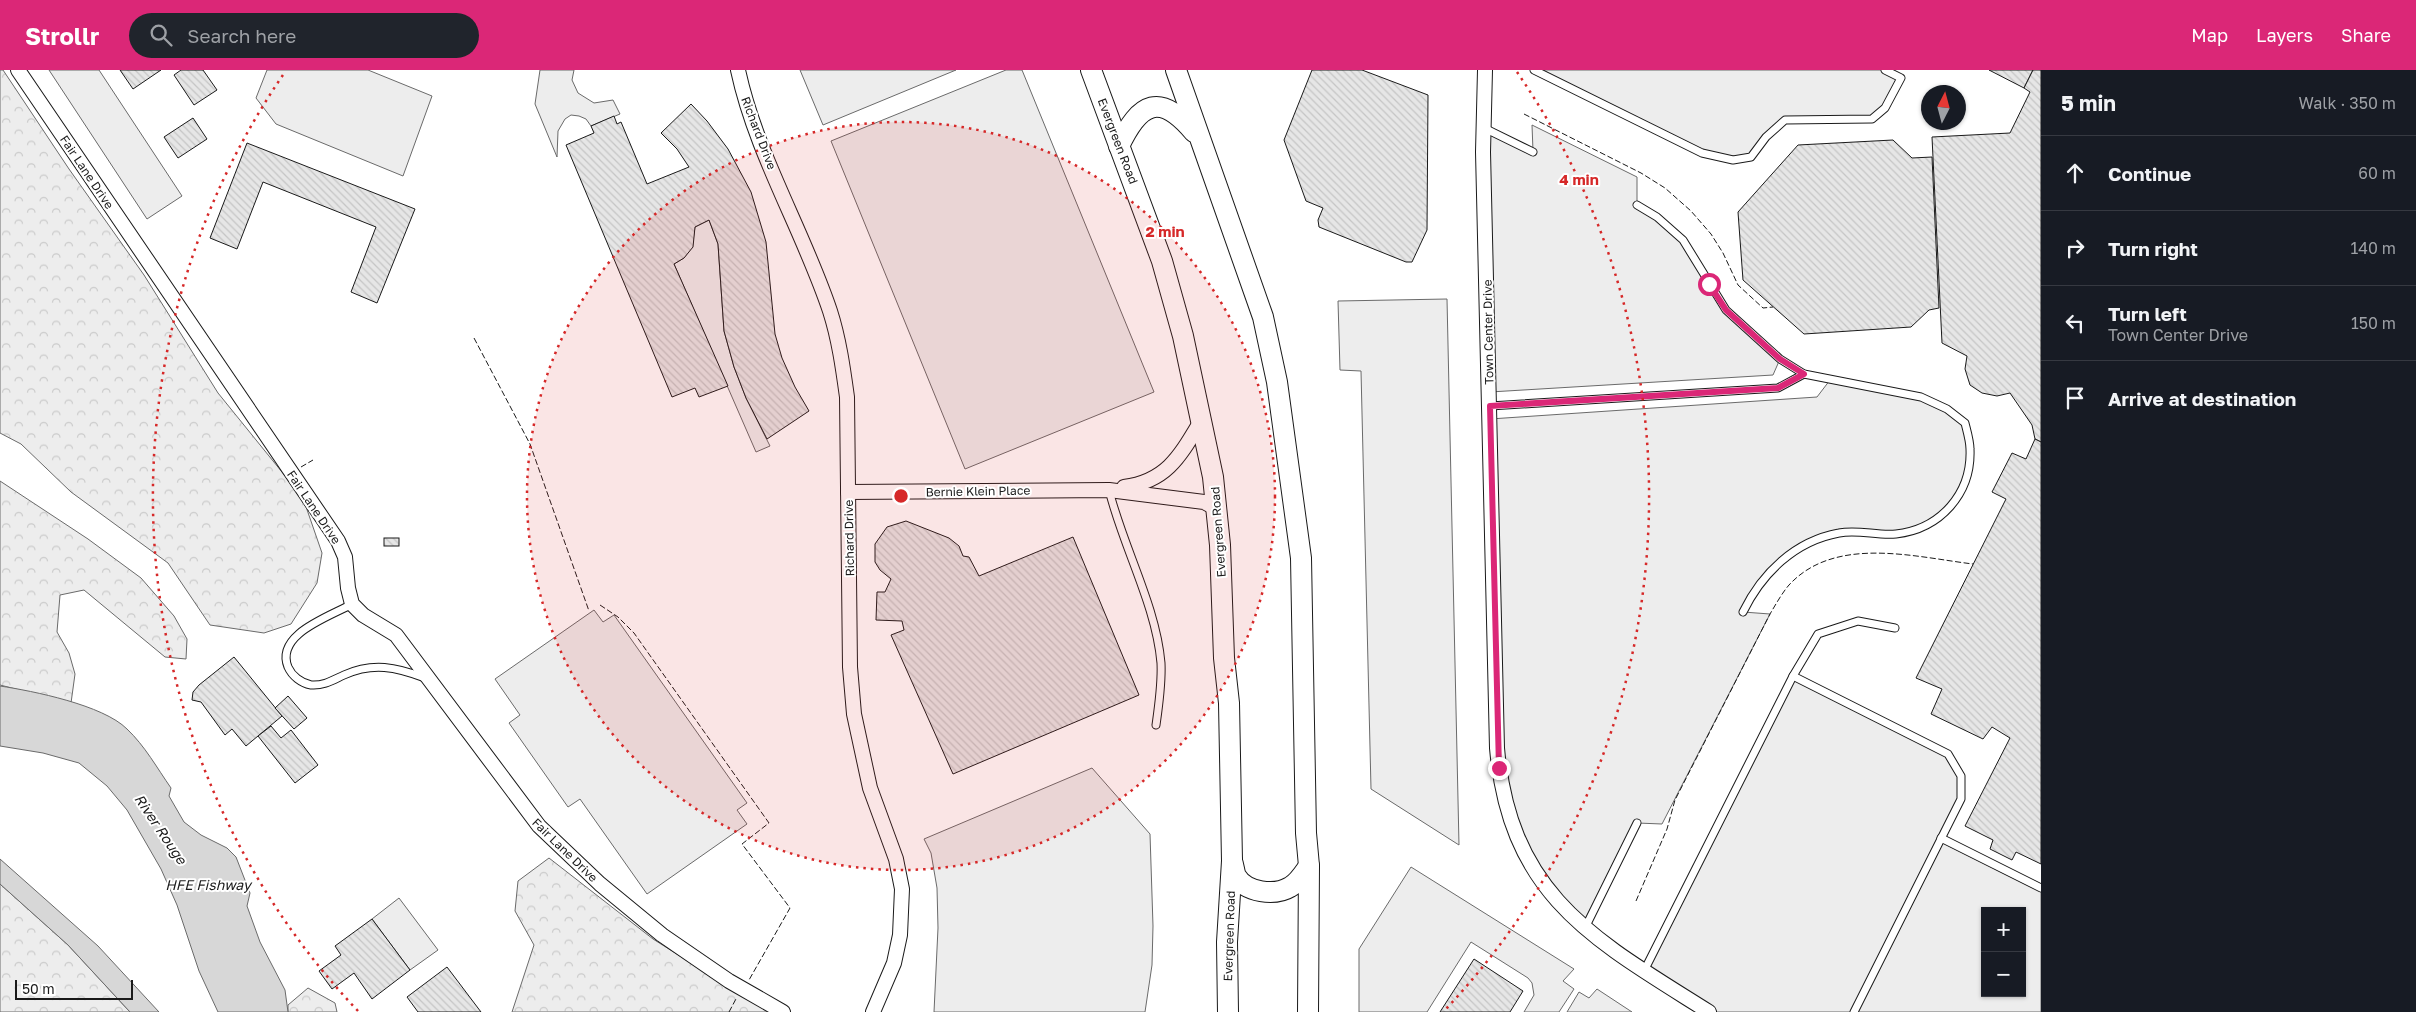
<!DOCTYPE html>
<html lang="en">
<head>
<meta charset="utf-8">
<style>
  :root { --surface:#171b24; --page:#20242c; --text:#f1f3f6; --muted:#9ea1a6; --line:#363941; --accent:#db2777 }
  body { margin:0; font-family:"Golos Text",sans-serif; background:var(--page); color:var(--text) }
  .controls { position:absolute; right:15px; bottom:15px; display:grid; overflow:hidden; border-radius:0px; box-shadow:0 1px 4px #0004 }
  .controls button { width:45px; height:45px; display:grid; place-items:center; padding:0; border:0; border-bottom:1px solid var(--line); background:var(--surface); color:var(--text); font:25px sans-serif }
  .compass { position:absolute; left:1921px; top:15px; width:45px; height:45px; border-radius:50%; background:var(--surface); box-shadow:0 1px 4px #0004; rotate:6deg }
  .scale { position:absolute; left:15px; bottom:12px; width:118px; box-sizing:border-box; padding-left:5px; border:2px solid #1a1a1a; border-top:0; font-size:14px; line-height:18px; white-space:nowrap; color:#1a1a1a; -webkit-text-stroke:4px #fff; paint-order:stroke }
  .stop { position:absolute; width:15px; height:15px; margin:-11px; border:4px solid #db2777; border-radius:50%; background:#fff }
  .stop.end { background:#db2777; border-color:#fff; box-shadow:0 1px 5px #0008 }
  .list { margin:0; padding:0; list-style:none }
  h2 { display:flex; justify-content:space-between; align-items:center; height:65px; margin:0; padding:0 20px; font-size:21px }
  h2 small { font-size:16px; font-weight:400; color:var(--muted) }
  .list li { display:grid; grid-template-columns:32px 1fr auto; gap:15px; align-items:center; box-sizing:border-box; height:75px; padding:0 20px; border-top:1px solid var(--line) }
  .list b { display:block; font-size:19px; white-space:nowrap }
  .list p { margin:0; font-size:16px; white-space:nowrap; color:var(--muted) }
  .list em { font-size:16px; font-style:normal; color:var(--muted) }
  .icon { flex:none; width:28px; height:28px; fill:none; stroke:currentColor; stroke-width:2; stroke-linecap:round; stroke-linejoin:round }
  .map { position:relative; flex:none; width:2041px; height:942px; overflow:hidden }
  header { display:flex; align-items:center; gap:30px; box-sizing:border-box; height:70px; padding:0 25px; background:var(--accent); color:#fff }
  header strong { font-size:24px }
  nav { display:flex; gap:28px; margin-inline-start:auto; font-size:18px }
  .search { width:350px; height:45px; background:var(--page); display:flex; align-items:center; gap:12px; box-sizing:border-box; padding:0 18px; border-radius:28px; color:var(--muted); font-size:19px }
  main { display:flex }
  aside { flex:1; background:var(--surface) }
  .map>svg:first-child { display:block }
  .forest { fill:url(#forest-crowns); stroke:#6a6a6a }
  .built { fill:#ededed; stroke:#6a6a6a; fill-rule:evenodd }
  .water { fill:#d7d7d7; stroke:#6a6a6a }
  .building { fill:url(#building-back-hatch); stroke:#1a1a1a }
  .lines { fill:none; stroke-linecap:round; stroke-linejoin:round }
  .lane-casing { stroke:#1a1a1a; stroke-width:9 }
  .street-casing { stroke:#1a1a1a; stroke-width:16 }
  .secondary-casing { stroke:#1a1a1a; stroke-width:22 }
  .lane { stroke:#fff; stroke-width:7 }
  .street { stroke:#fff; stroke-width:14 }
  .secondary { stroke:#fff; stroke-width:20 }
  .fence { stroke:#1a1a1a; stroke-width:1; stroke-dasharray:6 2.5; stroke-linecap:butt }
  .route { stroke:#db2777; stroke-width:6 }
  .ring { fill:none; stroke:#d62828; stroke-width:2.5; stroke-dasharray:2.5 5 }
  .labels { text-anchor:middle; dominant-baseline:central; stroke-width:4; stroke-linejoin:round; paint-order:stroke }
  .street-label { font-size:12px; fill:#1a1a1a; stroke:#fff }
  .water-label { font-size:14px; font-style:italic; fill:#1a1a1a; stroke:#fff }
  .centre { fill:#d62828; stroke:#fff; stroke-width:2.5 }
  .ring-label { font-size:15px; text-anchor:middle; font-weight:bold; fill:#d62828; stroke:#fff; stroke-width:4; stroke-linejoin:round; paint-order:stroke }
</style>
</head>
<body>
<header>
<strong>Strollr</strong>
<div class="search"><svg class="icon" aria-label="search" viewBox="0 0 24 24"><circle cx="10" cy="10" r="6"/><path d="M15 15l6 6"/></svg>Search here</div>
<nav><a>Map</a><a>Layers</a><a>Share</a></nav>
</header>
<main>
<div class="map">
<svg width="2041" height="942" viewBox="0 0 2041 942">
  <defs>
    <pattern id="forest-crowns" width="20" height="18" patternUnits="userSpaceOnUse" patternTransform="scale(1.25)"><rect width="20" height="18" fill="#ededed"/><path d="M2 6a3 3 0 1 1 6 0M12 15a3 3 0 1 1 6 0" fill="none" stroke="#cbcbcb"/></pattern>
    <pattern id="building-back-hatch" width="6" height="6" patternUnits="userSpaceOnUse" patternTransform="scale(1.25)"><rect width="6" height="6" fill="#e6e6e6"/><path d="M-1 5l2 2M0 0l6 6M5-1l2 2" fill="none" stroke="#c5c5c5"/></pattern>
  </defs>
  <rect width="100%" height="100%" fill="#fff"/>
  <g class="forest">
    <polygon points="0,0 3,0 69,99 144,205 218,323 303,428 322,483 317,513 291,554 264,563 210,555 168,493 71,422 21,374 0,363"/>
    <polygon points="0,411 88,469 141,508 174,546 187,569 186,589 165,587 84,520 60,525 57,562 69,583 75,604 71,633 0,615"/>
    <polygon points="549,788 653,869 769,942 512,942 534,875 515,841 518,811"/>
    <polygon points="0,814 68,875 130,942 0,942"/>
    <polygon points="308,918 335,933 337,942 288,942 288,935"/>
  </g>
  <g class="built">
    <polygon points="49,0 99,0 182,126 147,149"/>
    <polygon points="267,0 368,0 432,26 403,106 276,54 256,28"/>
    <polygon points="540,0 574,0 572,10 578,23 594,33 613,30 620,44 591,56 586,49 579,46 571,45 565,49 558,61 557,87 535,34"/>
    <polygon points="800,0 956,0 823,55"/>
    <polygon points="1006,0 1022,0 1154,322 965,399 831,71"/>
    <polygon points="1535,0 1885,0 1901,8 1885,38 1872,49 1785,50 1751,87 1733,90 1702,83"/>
    <polygon points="1532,55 1637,107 1637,135 1683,170 1726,240 1780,289 1773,305 1490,322 1483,58 1533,81"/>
    <polygon points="709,150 718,174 724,261 734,297 746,328 770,376 756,382 674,194 684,188 692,177 695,157"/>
    <polygon points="1447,229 1459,775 1371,719 1361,301 1340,300 1338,231"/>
    <polygon points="1830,310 1921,327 1965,353 1970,379 1962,419 1940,448 1894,464 1863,462 1821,468 1775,496 1743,542 1770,544 1662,754 1637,753 1585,858 1543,814 1502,719 1490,349 1817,327"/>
    <polygon points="594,540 603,552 614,545 747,733 737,740 747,754 647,824 580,729 568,737 509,653 520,645 495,609"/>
    <path d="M1793 606 1948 684 1961 706V729L1941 768 2041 818V942H1709L1644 901ZM1985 841H2022V923H1985Z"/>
    <polygon points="1092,698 1150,764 1153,856 1152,895 1145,942 934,942 938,858 937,818 931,783 924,769"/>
    <polygon points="1411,797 1574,899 1563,911 1574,919 1559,942 1524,942 1534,925 1532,913 1528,908 1471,872 1427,942 1359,942 1359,879"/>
    <polygon points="399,828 438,880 410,900 372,849"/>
    <polygon points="1597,919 1632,942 1567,942 1579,922 1589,928"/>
  </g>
  <g class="water">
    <path d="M0 616C33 621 103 635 127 659 145 676 157 698 171 718L169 726 184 752 201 765 227 778 236 787 250 823 247 836 260 872 285 920 288 942H218L199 901 177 835 161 799 127 740 107 716 79 693 43 683 0 676Z"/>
    <polygon points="0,789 98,876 159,942 130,942 68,875 0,814"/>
  </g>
  <g class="building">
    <polygon points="120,0 161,0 133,19"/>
    <polygon points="181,0 203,0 217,20 194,35 174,5"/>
    <polygon points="1312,0 1362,0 1428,25 1427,160 1412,192 1406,192 1319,157 1318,150 1323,138 1306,131 1284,70"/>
    <polygon points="1989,0 2033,0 2024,18"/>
    <polygon points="2033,0 2041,0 2041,372 2035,369 2032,355 2010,323 1997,326 1982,323 1970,315 1965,299 1967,286 1942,273 1932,67 2010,63 2030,22 2024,18"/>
    <polygon points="691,34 707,51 728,79 751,122 766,172 775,264 782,288 795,317 809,341 767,369 746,328 734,297 724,261 718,174 709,150 695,157 693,177 684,188 674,194 728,316 699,327 695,318 672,327 566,75 594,63 591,56 614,46 617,54 621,52 647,114 689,97 677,79 661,63"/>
    <polygon points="193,48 207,69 178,88 164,67"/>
    <polygon points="1893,70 1912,88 1932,87 1939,238 1929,240 1911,257 1804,264 1743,210 1738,142 1798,75"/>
    <polygon points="247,73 415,139 377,233 351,222 376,157 263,112 237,179 210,168"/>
    <polygon points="2035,369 2041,372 2041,794 2016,782 2012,790 1990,779 1993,770 1965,756 2010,668 1992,657 1983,669 1931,644 1942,619 1916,608 2006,429 1992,422 2012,383 2026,389"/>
    <polygon points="906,451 949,468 959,476 963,486 969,487 979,506 1073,467 1139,625 953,704 891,565 904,560 902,551 876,550 877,522 885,522 891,509 880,500 875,492 875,474 887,457"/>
    <rect x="384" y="468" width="15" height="8"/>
    <polygon points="234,587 282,646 246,676 232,659 225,665 201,632 192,630 193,622 199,615"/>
    <polygon points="288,626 307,648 294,659 275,638"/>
    <polygon points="271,656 281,668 291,660 318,695 295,713 258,666"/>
    <polygon points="372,849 410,900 372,929 354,903 332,919 319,901 341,885 335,876"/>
    <polygon points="1474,889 1523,921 1510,942 1440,942"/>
    <polygon points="447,897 481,942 418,942 407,927"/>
  </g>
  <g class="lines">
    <defs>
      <g id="lane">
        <polyline points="1534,0 1702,83 1733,90 1751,87 1766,67 1785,50 1872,49 1885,38 1901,8 1885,0"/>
        <polyline points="1484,58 1533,82"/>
        <path d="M1637 135 1657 147 1683 170 1726 240 1780 289 1804 304 1921 327 1947 339 1965 353C1967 361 1970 371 1970 379 1972 424 1940 459 1896 464 1877 466 1858 459 1839 463 1795 471 1762 503 1743 542"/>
        <polyline points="1490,336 1778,318 1804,304"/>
        <path d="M1109 420C1123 477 1156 535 1161 593 1162 614 1159 634 1156 655"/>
        <path d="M352 534C329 547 275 564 288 597 292 606 301 613 311 615 324 616 333 610 344 605 373 592 396 597 425 608"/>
        <polyline points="1793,606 1948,684 1961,706 1961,729 1854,942"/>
        <polyline points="1941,768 2041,818"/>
        <polyline points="1585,858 1637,753"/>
        <polyline points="1644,901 1793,606 1818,564 1858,551 1895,558"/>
      </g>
      <g id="street">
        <polyline points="18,0 338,471 345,487 348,518 352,534 363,545 396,565 539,756 600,814 662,865 729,911 783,942"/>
        <path d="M738 0C756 84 803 160 830 241 839 269 843 298 847 327L850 597 854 644 870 718 896 789 902 819 900 865 894 893 873 942"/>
        <path d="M1485 0 1483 82 1497 678C1510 827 1595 870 1709 942"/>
        <path d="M1124 417C1167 411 1180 386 1201 351"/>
        <polyline points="848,422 1109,420 1204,432 1217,439"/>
      </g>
      <g id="secondary">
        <polyline points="1091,0 1162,191 1183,266 1213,407 1220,475 1224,588 1229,633 1232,791 1227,872 1228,942"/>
        <polyline points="1176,0 1263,247 1277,312 1301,488 1306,763 1309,796 1308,942"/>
        <path d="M1119 76C1140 32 1160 22 1194 62"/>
        <path d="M1232 791C1234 796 1234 802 1236 806 1246 823 1275 826 1290 817 1298 813 1304 803 1309 796"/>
      </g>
    </defs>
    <use href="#lane" class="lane-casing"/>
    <use href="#street" class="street-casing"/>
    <use href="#secondary" class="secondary-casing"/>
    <use href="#lane" class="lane"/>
    <use href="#street" class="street"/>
    <use href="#secondary" class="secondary"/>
    <g class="fence">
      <polyline points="1524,44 1641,103 1665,118 1691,141 1711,164 1723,183 1738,215 1763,238 1773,237"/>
      <polyline points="474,268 530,374 589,541"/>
      <polyline points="301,397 313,390"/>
      <polyline points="600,535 618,547 634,563 769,753 742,774 790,838 749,910"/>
      <path d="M1636 831 1667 759 1675 730 1770 544C1776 534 1782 523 1789 515 1835 465 1915 487 1973 494"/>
      <polyline points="729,942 737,927"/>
    </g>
  </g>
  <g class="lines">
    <polyline class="route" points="1499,698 1490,336 1778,318 1804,304 1780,289 1726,240 1709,214"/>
  </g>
  <circle cx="901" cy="426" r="374" fill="#d62828" fill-opacity=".12"/>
  <g class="ring">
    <circle cx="901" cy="426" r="374"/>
    <path d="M358 941A748 748 0 0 1 285 2M1517 2A748 748 0 0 1 1444 941"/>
  </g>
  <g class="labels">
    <g class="street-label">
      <text transform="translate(759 63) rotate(69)">Richard Drive</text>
      <text transform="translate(1118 71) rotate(69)">Evergreen Road</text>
      <text transform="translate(87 102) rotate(56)">Fair Lane Drive</text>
      <text transform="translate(1488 262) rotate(-91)">Town Center Drive</text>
      <text transform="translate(978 421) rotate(-1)">Bernie Klein Place</text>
      <text transform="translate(314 437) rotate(56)">Fair Lane Drive</text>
      <text transform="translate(1218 462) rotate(-94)">Evergreen Road</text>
      <text transform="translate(849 468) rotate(-91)">Richard Drive</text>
      <text transform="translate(565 780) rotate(44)">Fair Lane Drive</text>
      <text transform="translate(1229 866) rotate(-88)">Evergreen Road</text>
    </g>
    <g class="water-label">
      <text transform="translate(161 759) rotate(56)">River Rouge</text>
      <text x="208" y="814">HFE Fishway</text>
    </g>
  </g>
  <circle cx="901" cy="426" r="8" class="centre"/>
  <g class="ring-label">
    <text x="1579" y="115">4 min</text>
    <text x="1165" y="167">2 min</text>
  </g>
</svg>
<div class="controls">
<button>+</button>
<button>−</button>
</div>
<svg class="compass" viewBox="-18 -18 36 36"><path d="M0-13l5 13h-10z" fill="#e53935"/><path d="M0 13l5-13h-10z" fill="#9ea1a6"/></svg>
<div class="scale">50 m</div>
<div class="stop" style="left:1709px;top:214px"></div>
<div class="stop end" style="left:1499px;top:698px"></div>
</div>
<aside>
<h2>5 min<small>Walk · 350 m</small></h2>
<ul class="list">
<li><svg class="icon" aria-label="ahead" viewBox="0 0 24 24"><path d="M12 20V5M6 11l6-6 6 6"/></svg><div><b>Continue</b></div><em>60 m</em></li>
<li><svg class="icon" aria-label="right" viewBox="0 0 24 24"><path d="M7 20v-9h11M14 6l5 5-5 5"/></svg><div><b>Turn right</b></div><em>140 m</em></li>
<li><svg class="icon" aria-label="left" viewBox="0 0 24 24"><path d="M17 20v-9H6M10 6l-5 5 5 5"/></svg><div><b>Turn left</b><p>Town Center Drive</p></div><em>150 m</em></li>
<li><svg class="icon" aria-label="arrive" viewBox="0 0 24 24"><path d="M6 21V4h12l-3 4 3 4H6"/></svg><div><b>Arrive at destination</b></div></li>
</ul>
</aside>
</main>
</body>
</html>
